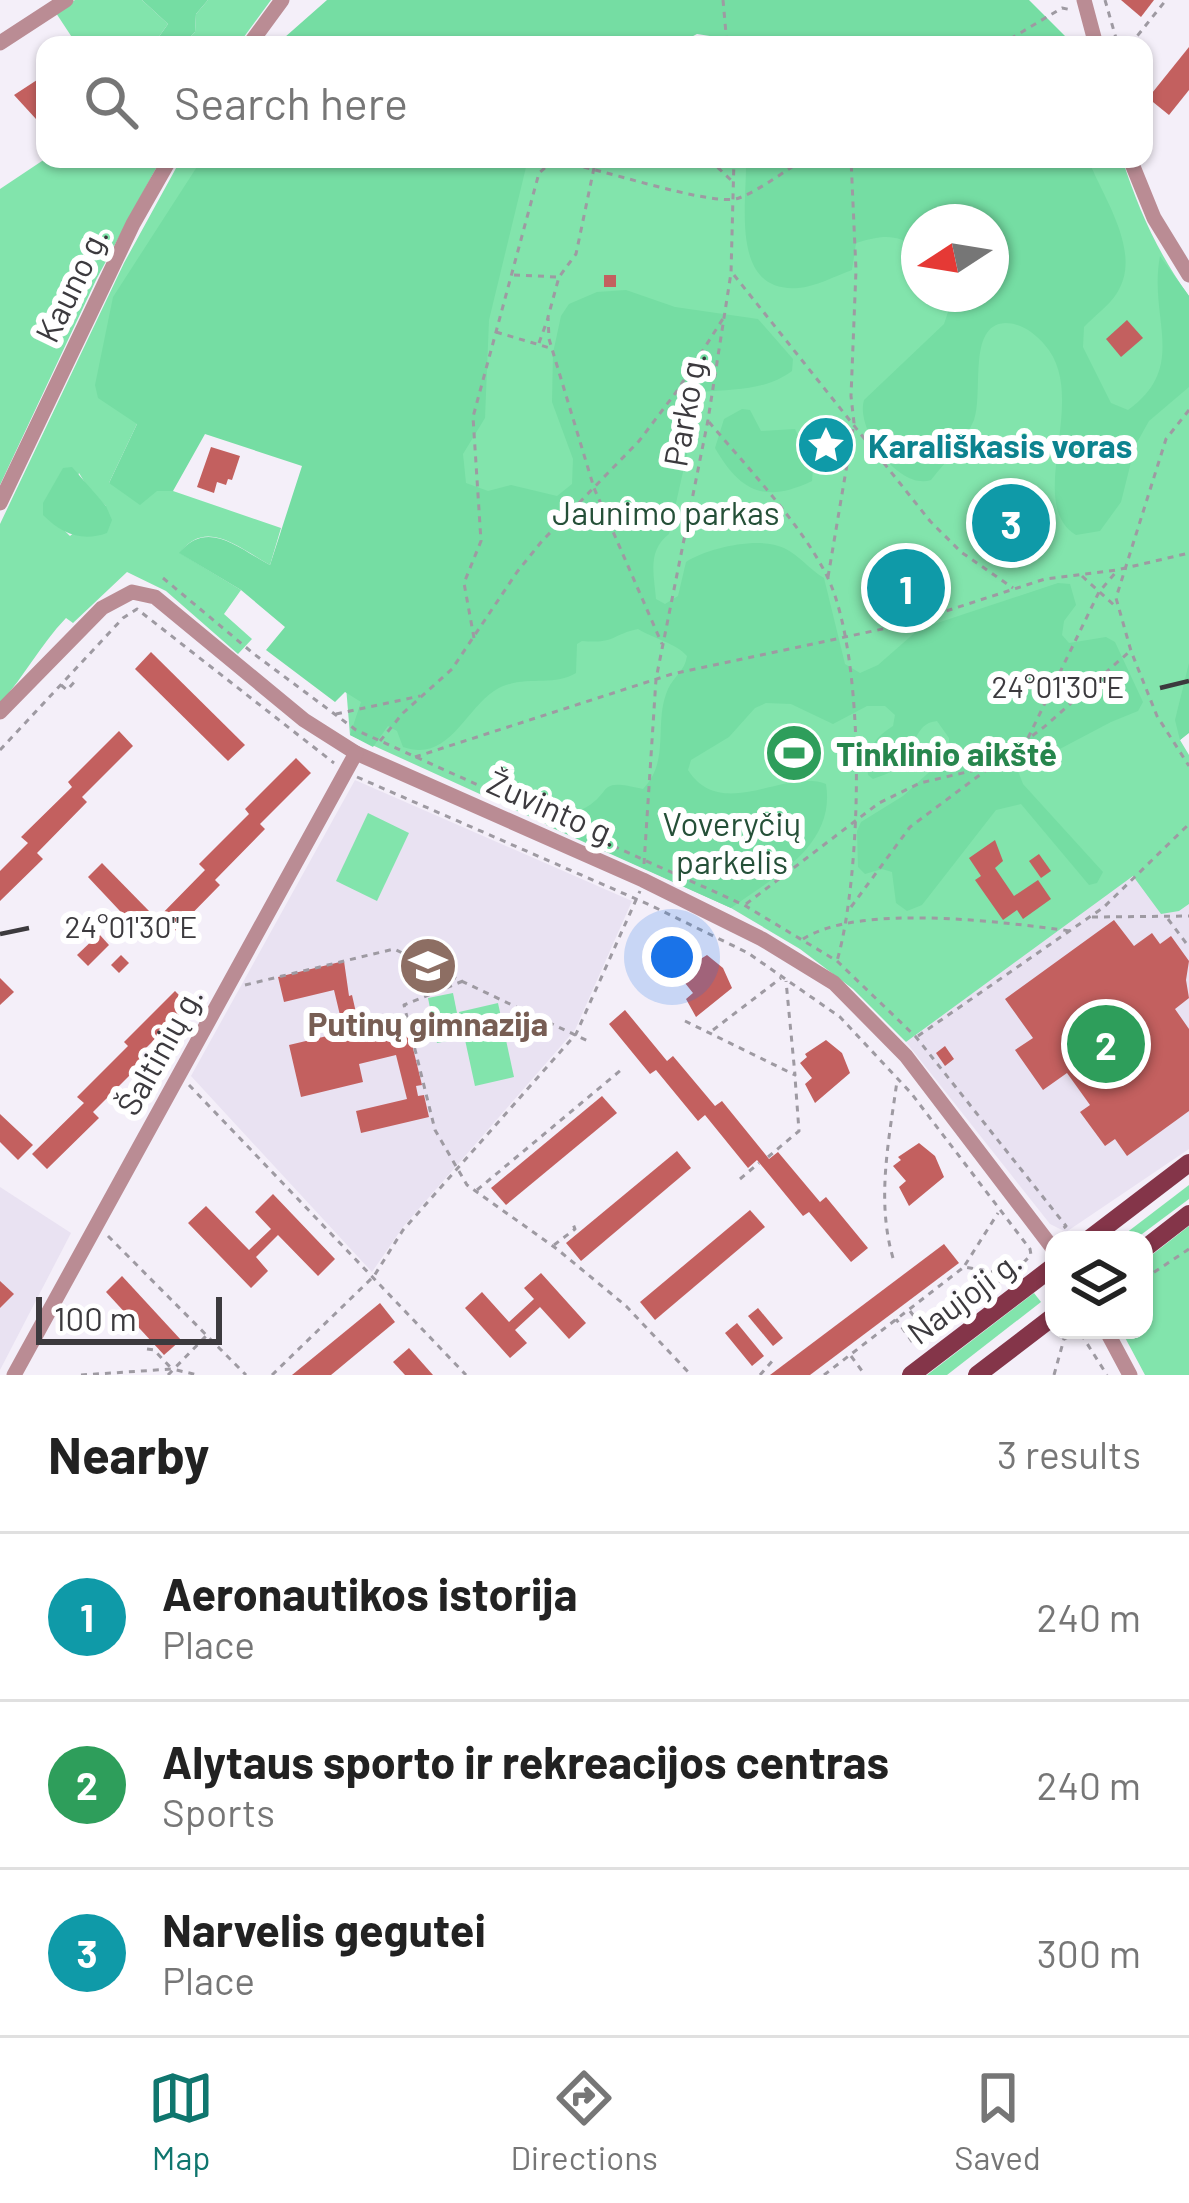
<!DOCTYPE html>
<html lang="en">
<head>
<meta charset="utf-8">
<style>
  :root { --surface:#fff; --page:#f2f2f2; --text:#222; --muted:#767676; --line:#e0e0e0; --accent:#0f766e }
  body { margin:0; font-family:Barlow,sans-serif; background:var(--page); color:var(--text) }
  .controls { position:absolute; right:36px; bottom:36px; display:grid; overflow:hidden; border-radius:24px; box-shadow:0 3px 9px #0004 }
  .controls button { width:108px; height:108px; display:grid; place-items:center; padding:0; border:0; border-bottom:3px solid var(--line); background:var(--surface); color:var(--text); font:60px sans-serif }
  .compass { position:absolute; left:901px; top:204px; width:108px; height:108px; border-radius:50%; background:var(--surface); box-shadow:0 3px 9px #0004; rotate:258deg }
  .scale { position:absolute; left:36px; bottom:30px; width:186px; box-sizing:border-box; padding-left:12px; border:6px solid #3c3a3e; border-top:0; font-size:33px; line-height:42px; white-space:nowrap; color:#3c3a3e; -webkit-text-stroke:9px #fff; paint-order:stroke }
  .you { position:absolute; left:672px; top:957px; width:42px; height:42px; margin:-30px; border:9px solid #fff; border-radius:50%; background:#1a73e8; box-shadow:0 0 0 18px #1a73e833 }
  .badge { display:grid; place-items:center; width:78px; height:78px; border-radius:50%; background:var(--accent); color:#fff; font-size:39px; font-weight:700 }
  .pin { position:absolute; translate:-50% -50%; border:6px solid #fff; box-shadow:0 3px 12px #0006 }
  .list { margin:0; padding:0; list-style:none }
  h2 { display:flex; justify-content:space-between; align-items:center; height:156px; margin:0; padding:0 48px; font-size:51px }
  h2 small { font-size:39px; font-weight:400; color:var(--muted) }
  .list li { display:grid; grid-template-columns:78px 1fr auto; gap:36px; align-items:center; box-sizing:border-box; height:168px; padding:0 48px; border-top:3px solid var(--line) }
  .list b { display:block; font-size:45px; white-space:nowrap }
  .list p { margin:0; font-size:39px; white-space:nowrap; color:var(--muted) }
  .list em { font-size:39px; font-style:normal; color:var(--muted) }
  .icon { flex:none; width:66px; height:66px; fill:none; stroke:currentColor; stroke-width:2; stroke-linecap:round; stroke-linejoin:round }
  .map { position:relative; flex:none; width:1189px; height:1375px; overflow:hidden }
  .search { position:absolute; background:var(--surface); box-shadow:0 3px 9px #0004; left:36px; right:36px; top:36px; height:132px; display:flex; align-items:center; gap:30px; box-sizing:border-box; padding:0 42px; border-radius:24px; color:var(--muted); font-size:45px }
  .sheet { height:660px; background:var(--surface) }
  nav { display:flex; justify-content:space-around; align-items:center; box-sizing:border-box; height:168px; border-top:3px solid var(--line); background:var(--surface); font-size:33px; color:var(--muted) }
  nav a { display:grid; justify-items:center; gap:6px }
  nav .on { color:var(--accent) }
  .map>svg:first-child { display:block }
  .built { fill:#e9e2f2 }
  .green { fill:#82e4ac; fill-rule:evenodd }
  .forest { fill:#75dda3 }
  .building { fill:#c3605f }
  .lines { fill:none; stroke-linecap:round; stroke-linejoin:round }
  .path { stroke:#9e9aa2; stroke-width:3; stroke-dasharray:6 6; stroke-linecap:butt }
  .minor { stroke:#ba8c94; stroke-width:15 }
  .major { stroke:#843549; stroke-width:18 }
  .ticks { fill:none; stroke:#3c3a3e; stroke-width:4.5 }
  .labels { text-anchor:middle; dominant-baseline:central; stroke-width:12; stroke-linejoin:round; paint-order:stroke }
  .street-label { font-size:33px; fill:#3c3a3e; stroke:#fff }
  .culture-label { font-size:33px; font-weight:bold; fill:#0d838f; stroke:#fff; text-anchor:start }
  .park-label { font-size:33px; fill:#255038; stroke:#fff }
  .leisure-label { font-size:33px; font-weight:bold; fill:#27864d; stroke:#fff; text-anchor:start }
  .education-label { font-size:33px; font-weight:bold; fill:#785e54; stroke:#fff }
  .ticks-label { font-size:30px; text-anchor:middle; fill:#3c3a3e; stroke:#fff; stroke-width:12; stroke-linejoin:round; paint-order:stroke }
</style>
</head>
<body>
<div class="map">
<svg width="1189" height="1375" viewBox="0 0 1189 1375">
  <rect width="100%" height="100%" fill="#f4eff9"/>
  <g class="built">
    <polygon points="355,780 632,901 575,1030 403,1227 372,1272 191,1076"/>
    <polygon points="1133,875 1179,911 1189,904 1189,1149 1066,1232 1050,1224 906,1042"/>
    <polygon points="0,1187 71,1233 0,1370"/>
  </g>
  <g class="green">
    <polygon points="75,0 142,0 168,24 153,45 77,45 56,13"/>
    <polygon points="208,0 271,0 238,45 182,45 195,32 196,14"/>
    <polygon points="45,159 161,159 97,278 0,485 0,189"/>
    <path d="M181 159H1122C1139 210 1157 252 1189 296V732L1180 740 1189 755V904L1179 911 1161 914 1133 876 906 1042 853 989 800 949 731 908 350 735 314 296 137 424 109 483 173 491 281 528 270 565C240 549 206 517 180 553L241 590 224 614 252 639 238 654 166 591 127 572 73 623 66 618C40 645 25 676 0 703V524L124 263ZM919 222H991V294H919ZM79 473 90 491 106 506 70 536 60 526Z"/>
    <polygon points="368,813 409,833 377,901 336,881"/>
    <polygon points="453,993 462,1038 437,1043 428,998"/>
    <polygon points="498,1003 514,1077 475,1086 459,1012"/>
    <polygon points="1189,1185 1189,1199 1134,1240 1117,1240"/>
    <polygon points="1189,1226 1189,1375 1145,1375 1121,1330 1144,1330 1144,1261"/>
    <polygon points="1034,1293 1041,1302 947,1375 927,1375"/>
  </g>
  <g class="forest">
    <polygon points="142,0 208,0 196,14 195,32 182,45 153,45 168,24"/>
    <polygon points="327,0 1029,0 1074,45 767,45 697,34 676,45 276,45"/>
    <path d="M202 159H528L489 320 485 418 463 454 466 483 488 491 511 485 557 496 572 484 573 459 552 402 553 353 561 316 569 304 597 292 626 290 675 307 758 319 793 359 792 371C765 391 734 389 701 392L669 534C647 551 654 574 656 599L665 604 678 596 686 562C708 548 759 536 784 548 799 555 809 569 824 578L845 664 860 673 878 665 919 629 1058 583 1070 584 1076 605 1064 621 1062 635 1069 643 1106 637 1115 642 1143 702 1138 711 1111 722 1018 771 1023 784 1103 872 1097 883 1089 885 1021 804 996 810 922 905 907 911 896 903 892 872 882 869 865 874 858 867 857 831 861 822 903 796 949 754V738L937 721C913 723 916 751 900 765 892 773 883 775 873 779L868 775C865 751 873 739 893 726L895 715 885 706H867L833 724 791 704 766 703 755 708 729 737 691 760 688 770C722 823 786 767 826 784 836 846 774 877 731 908L546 825C558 819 571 815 583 809 615 792 594 777 643 789 671 760 653 723 668 689 674 676 685 671 687 656 676 643 654 639 638 629 610 635 616 644 582 641L577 644 576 673C552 688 521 673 494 691 464 711 448 763 403 747L397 731 388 726 373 747 350 735 361 702 345 692 335 702 266 650 285 627 241 590 179 553C208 518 239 549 270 565L302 466 205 434 173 491H157L140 505 109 483 137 424 98 398 95 385 113 297Z"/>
    <path d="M754 159H1088C1103 198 1143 252 1117 293 1109 306 1094 316 1084 327L1083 347 1111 403 1128 410C1189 366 1148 319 1160 256L1189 296V387L1149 421 1135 446 1121 502 1100 531 1076 535C1023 503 1092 396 1044 344 1034 333 1021 323 1005 323 967 325 984 393 974 420 965 442 946 461 931 480 899 491 855 429 864 400L944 324 952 300 949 294H991V222H919V249C896 233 882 235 856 243L852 270C835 276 815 287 798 288 732 293 746 209 746 167Z"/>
    <path d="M742 409 750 410 761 431 795 429 813 467 812 481C764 504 740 491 715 448L724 419Z"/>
    <path d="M72 467 106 506 112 520 107 533C82 542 62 534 43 515V503L63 468Z"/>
    <polygon points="1189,663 1189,733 1180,740 1175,720"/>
  </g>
  <g class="building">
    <polygon points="1121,0 1154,0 1141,17"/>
    <polygon points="1189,47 1189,90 1169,115 1148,98"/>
    <polygon points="40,78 45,85 45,113 36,119 14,95"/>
    <rect x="604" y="275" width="12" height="12"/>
    <polygon points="1127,320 1143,338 1121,357 1106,339"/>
    <polygon points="211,447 240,456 232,480 228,479 226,485 217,482 214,493 197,487"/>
    <polygon points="151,652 245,745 228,761 135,669"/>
    <polygon points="119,731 133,746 82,797 87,802 37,853 43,859 0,901 0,871 28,843 21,837 72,787 68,782"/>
    <polygon points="296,758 311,773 260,824 265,829 215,880 220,885 169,937 154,922 205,870 199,864 249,814 245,809"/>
    <polygon points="995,840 1003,861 995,868 1014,896 1038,880 1051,899 1023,919 1017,910 1003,920 975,880 981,876 969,858"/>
    <polygon points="1039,854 1051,871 1041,878 1029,861"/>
    <polygon points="102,863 150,912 135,927 88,877"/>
    <polygon points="1114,920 1134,946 1152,933 1160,944 1171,936 1189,961 1186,980 1189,998 1175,1009 1189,1029 1189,1111 1127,1156 1115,1139 1105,1146 1080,1112 1090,1105 1067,1073 1043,1090 1015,1050 1033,1038 1005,999"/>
    <polygon points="99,934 109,945 88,966 77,955"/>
    <polygon points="121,955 129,963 119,973 111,965"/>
    <polygon points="707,955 723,968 732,988 696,1017 686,999 693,993 681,978 688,972 686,968"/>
    <polygon points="344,961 349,996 352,995 362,1039 408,1028 422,1085 416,1086 418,1096 424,1095 429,1117 361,1133 356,1111 407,1099 396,1055 359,1064 363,1082 301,1097 289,1045 344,1032 334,990 284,1002 278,977"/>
    <polygon points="0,978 14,992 0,1005"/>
    <polygon points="175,991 189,1005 138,1056 143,1062 93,1112 99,1118 47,1169 32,1154 84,1103 77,1097 128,1046 124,1042"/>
    <polygon points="625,1010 667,1061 673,1056 715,1106 722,1101 769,1159 778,1152 820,1202 826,1197 868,1248 851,1262 809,1212 803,1216 757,1160 748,1168 705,1115 698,1121 656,1070 650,1074 609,1024"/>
    <polygon points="826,1040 842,1053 850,1073 815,1103 805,1084 812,1078 800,1063 807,1057 805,1054"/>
    <polygon points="945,1046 954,1059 945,1066 936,1053"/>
    <polygon points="602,1096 617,1113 506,1205 491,1188"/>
    <polygon points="0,1114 33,1145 18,1160 0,1142"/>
    <polygon points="919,1143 935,1156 944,1177 909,1206 899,1187 906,1181 893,1166 901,1160 898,1157"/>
    <polygon points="677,1151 691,1168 581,1261 566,1243"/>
    <polygon points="273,1194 335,1259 318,1276 278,1235 256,1257 268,1271 251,1288 188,1223 206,1206 249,1250 271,1229 255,1212"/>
    <polygon points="750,1210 765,1227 655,1320 640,1302"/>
    <polygon points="944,1244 959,1263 810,1375 770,1375"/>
    <polygon points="541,1273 586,1323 569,1339 540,1307 515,1330 527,1343 510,1358 465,1308 482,1292 509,1322 534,1299 524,1288"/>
    <polygon points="122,1276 181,1340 164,1355 106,1292"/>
    <polygon points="0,1281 14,1294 0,1308"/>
    <polygon points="380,1303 395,1322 331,1375 292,1375"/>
    <polygon points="758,1308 783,1338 773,1346 748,1316"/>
    <polygon points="737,1323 764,1356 752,1366 725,1333"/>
    <polygon points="409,1348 433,1375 405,1375 393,1362"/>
  </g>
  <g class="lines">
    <g class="path">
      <polyline points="723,0 727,45"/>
      <polyline points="1105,0 1118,45"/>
      <polyline points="1000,45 1062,8 1072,10"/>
      <polyline points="1130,45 1166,0"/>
      <polyline points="709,159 734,183"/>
      <polyline points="594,168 576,254 559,277 548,317 549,339 594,488 662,644"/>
      <polyline points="514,275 558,277"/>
      <polyline points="734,275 930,521 961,552 1013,588"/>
      <polyline points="496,332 550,348"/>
      <polyline points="539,343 548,318"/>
      <polyline points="1189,410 1166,439 1116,598 1131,651 1157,716 1189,766"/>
      <path d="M709 422C747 467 801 524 827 576 867 658 862 875 837 961"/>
      <polyline points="1082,576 1115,606"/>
      <polyline points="828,577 854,423 851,396 856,270 851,159"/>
      <polyline points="163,578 254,654 356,730 744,905 837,961 916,1037 1066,1226 1060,1231"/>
      <path d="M474 638 464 583 481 541 473 417 539 173 553 161C592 165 712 208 739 198 762 189 784 171 805 159"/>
      <polyline points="61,685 67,690 76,680"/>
      <polyline points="336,714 420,696"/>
      <polyline points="1028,738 1099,592 1116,572"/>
      <polyline points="380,741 403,713 452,669 517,572 542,541 639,441 677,391 724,317"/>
      <polyline points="0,750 123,618 137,609 334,763"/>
      <polyline points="415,757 672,674 906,624 1045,579 1117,570 1189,553"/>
      <polyline points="357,777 650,905 748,953 840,1017 911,1093 1030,1249 1031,1255 1018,1268 913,1343 896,1319"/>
      <polyline points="644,864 656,679 708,420 731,273 734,159"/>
      <polyline points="746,904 879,803 920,783 984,768"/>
      <polyline points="851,907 910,827 1044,727 1129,652"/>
      <polyline points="1092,917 1189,916"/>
      <polyline points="1168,919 1189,947"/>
      <path d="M803 939C859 903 1004 922 1070 931"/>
      <polyline points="463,981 404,1005 435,1130 467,1185 557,1249 626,1306 691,1375"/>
      <polyline points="245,985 394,949 590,1042"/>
      <polyline points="685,1021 795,1075 786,981"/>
      <polyline points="713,1030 781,978"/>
      <polyline points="918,1036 1104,907 1189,824"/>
      <polyline points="189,1085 466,1375"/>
      <polyline points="768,1157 799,1131 795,1077"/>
      <polyline points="740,1179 759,1163"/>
      <polyline points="477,1190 621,1070"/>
      <polyline points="108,1236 246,1375"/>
      <polyline points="554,1245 575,1229 573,1224"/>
      <path d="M893 1258C876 1200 889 1140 897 1081"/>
      <polyline points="965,1265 998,1213"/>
      <polyline points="1144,1279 1189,1249"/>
      <polyline points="910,1311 926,1332"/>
      <polyline points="1081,1334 1107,1375"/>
      <polyline points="147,1349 154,1350 172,1369"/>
      <polyline points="851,1356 865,1375"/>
      <polyline points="81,1375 172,1369 198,1375"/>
      <polyline points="168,1375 207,1335"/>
      <polyline points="272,1375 374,1276 403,1230 576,1034 640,891"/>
      <polyline points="760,1375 774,1359"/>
      <polyline points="824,1375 964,1267 1007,1274"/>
      <polyline points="1054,1375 1064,1339 1084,1330"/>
    </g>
    <g class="minor">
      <polyline points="1084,0 1096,45"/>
      <polyline points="0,43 66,0"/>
      <polyline points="249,45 282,0"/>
      <polyline points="1130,159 1154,218 1189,275"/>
      <polyline points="0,503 133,224 170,159"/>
      <polyline points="0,712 102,608 132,592 155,597 304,720 356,753 643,880 762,939 834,983 906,1056 1054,1250"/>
      <polyline points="1106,1330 1130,1375"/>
      <polyline points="14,1375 356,753"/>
    </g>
    <g class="major">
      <polyline points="1088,1240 1189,1163"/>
      <polyline points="1144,1249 1189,1214"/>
      <polyline points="911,1375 1054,1266"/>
      <polyline points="977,1375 1054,1316"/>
    </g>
  </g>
  <path class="ticks" d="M1160 688 1189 681M0 934 29 928"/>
  <defs>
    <symbol id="sight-disc" viewBox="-11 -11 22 22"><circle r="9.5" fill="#0f9aa8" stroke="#fff"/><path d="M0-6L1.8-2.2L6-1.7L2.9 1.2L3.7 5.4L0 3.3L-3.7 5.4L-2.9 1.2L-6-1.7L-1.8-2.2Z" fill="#fff"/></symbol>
    <symbol id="stadium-disc" viewBox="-11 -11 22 22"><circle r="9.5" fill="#2e9e5b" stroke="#fff"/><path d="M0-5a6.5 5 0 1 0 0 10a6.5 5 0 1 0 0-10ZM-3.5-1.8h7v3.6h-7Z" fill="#fff"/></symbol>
    <symbol id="school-disc" viewBox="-11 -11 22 22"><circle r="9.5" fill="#8d6e63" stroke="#fff"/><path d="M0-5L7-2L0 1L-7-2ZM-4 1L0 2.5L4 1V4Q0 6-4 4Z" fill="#fff"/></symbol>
  </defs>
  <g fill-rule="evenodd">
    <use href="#sight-disc" x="793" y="412" width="66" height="66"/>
    <use href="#stadium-disc" x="761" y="720" width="66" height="66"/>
    <use href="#school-disc" x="395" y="933" width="66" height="66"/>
  </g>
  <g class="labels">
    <g class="street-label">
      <text transform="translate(71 284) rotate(-64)">Kauno g.</text>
      <text transform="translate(684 409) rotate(-80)">Parko g.</text>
      <text transform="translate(554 808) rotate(24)">Žuvinto g.</text>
      <text transform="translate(159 1050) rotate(-61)">Šaltinių g.</text>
      <text transform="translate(964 1296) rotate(-37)">Naujoji g.</text>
    </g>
    <g class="culture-label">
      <text x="868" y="445">Karališkasis voras</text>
    </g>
    <g class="park-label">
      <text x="666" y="512">Jaunimo parkas</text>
      <text x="732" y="823">Voveryčių<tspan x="732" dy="38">parkelis</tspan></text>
    </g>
    <g class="leisure-label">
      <text x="836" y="753">Tinklinio aikštė</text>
    </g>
    <g class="education-label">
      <text x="428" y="1023">Putinų gimnazija</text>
    </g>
  </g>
  <g class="ticks-label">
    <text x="1058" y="698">24°01'30"E</text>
    <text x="131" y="938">24°01'30"E</text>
  </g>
</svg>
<div class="controls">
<button><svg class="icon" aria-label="layers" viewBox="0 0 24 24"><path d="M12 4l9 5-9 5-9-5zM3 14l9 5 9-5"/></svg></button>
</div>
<svg class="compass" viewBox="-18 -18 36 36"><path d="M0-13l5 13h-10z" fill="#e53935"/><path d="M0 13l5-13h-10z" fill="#767676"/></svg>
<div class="scale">100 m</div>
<div class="you"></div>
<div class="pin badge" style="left:906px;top:588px;background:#0f9aa8">1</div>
<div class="pin badge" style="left:1106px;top:1044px;background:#2e9e5b">2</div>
<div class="pin badge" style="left:1011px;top:523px;background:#0f9aa8">3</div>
<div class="search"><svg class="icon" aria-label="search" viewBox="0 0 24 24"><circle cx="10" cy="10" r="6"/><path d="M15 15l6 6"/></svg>Search here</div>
</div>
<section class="sheet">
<h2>Nearby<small>3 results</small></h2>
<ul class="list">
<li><span class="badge" style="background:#0f9aa8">1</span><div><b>Aeronautikos istorija</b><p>Place</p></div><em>240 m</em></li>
<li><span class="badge" style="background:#2e9e5b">2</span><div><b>Alytaus sporto ir rekreacijos centras</b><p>Sports</p></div><em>240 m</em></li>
<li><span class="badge" style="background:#0f9aa8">3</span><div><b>Narvelis gegutei</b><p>Place</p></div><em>300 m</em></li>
</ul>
</section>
<nav>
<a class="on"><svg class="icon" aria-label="map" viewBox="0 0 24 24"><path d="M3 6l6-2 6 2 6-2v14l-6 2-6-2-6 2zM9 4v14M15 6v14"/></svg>Map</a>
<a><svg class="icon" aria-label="directions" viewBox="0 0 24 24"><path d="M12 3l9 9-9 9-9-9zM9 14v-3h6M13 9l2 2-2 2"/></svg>Directions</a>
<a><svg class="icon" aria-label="saved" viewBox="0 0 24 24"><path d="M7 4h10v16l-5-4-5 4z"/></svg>Saved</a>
</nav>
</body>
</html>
